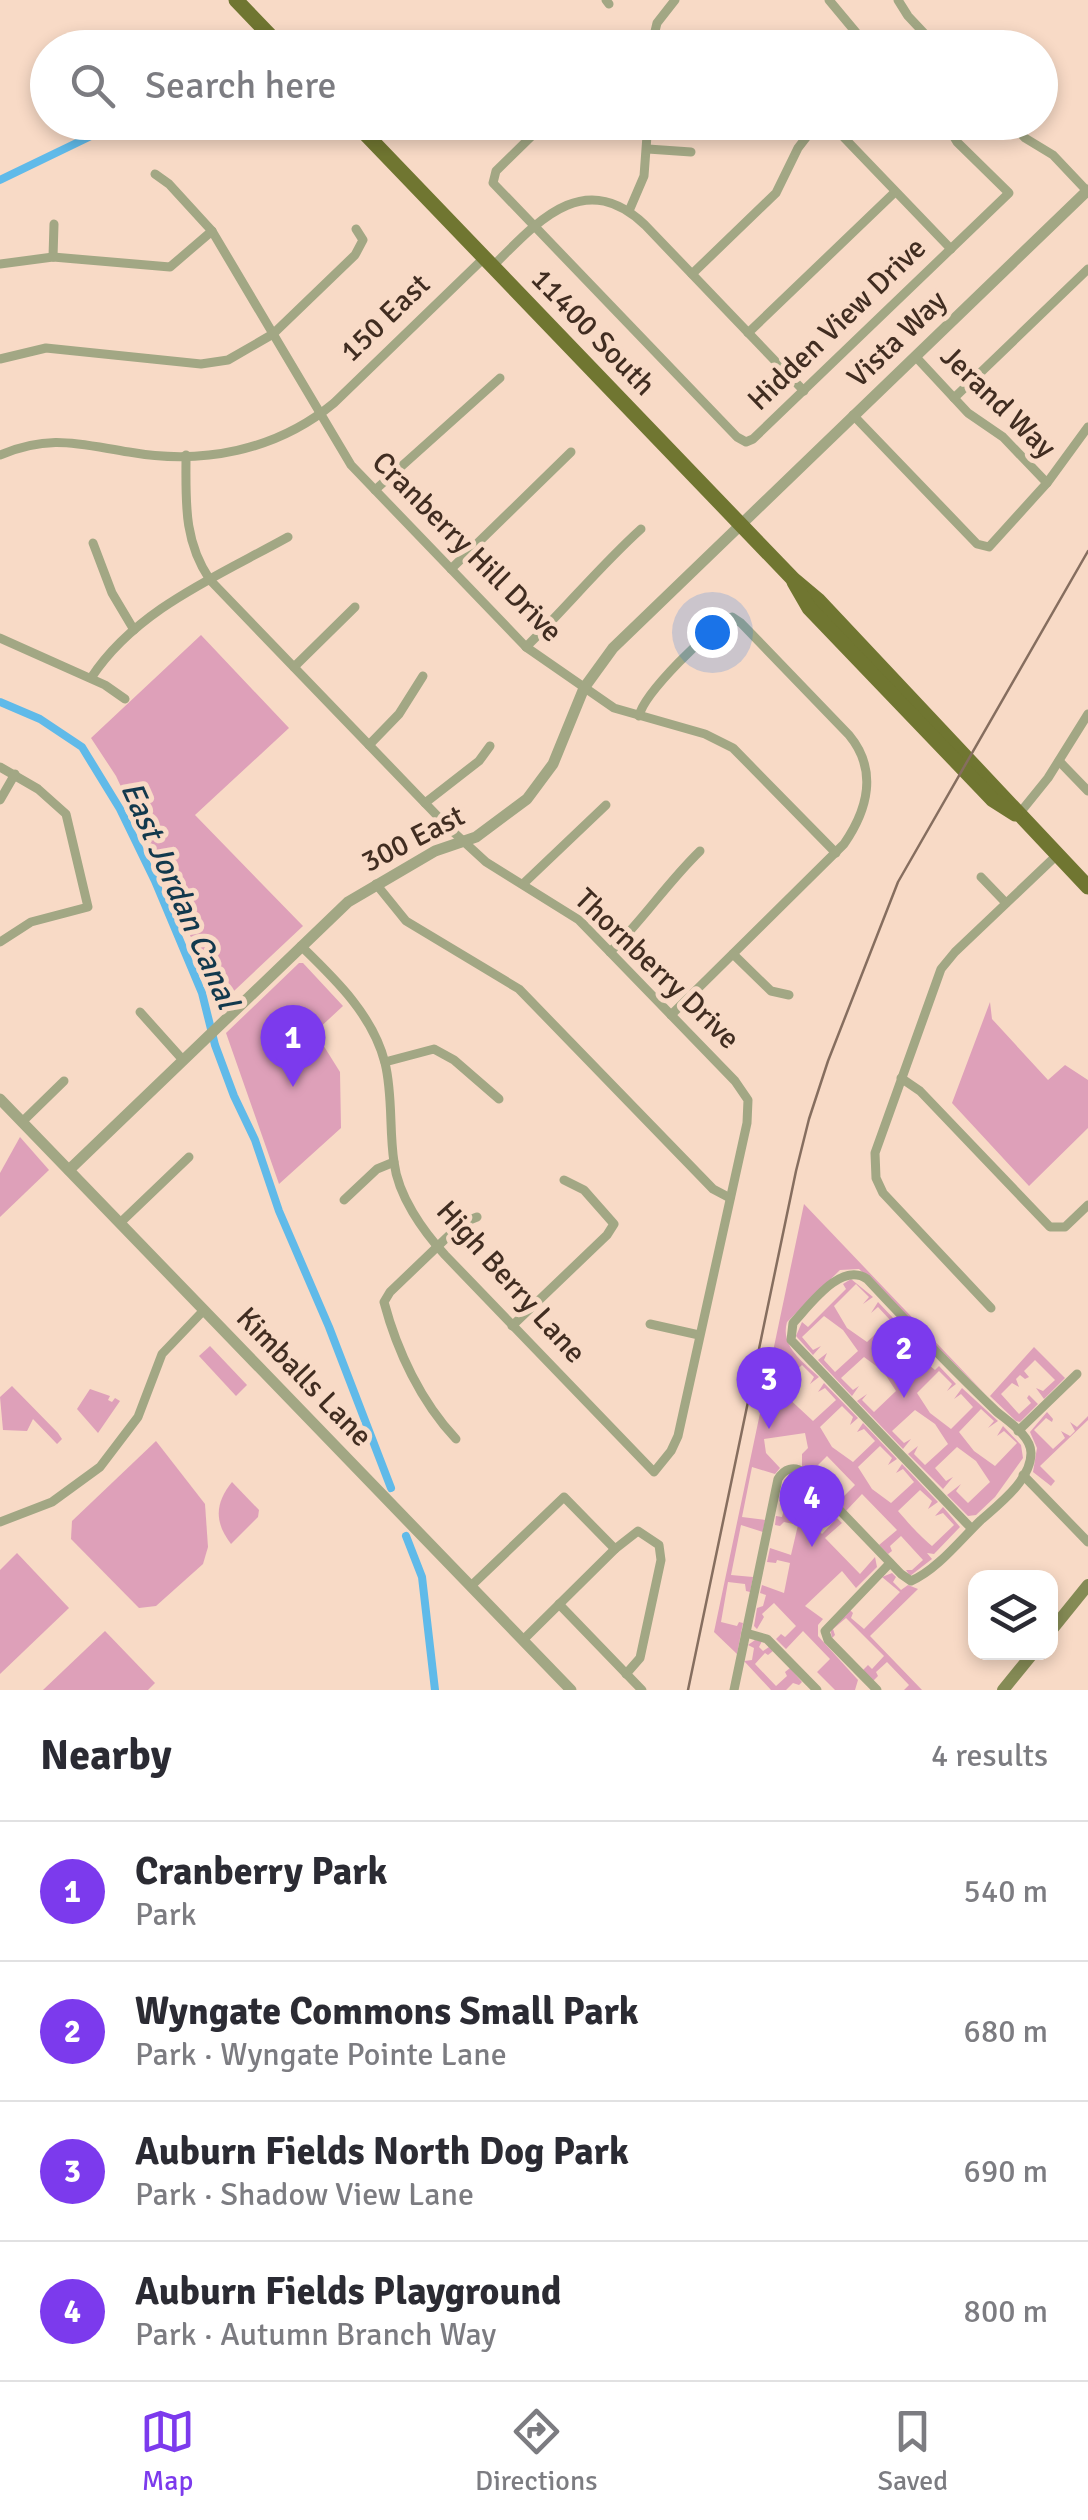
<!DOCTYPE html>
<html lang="en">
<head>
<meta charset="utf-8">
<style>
  :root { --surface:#fff; --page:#f7f7f7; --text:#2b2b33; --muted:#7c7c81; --line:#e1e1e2; --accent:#7c3aed }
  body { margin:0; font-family:Signika,sans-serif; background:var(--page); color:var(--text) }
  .controls { position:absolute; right:30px; bottom:30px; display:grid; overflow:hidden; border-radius:20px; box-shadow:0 5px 15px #0003 }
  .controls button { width:90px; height:90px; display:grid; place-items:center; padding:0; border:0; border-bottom:2px solid var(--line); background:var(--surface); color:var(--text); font:50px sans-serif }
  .you { position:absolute; left:712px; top:632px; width:35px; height:35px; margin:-25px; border:8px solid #fff; border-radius:50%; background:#1a73e8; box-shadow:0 0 0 15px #1a73e833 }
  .badge { display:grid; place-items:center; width:65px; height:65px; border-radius:50%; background:var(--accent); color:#fff; font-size:32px; font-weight:700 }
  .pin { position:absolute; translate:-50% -82px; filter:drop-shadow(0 2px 5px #0008) }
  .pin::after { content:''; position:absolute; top:52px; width:35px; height:30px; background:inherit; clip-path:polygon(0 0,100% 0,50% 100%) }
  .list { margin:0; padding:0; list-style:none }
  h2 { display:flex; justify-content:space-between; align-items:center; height:130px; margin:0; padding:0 40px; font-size:42px }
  h2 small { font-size:32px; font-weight:400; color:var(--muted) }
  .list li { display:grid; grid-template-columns:65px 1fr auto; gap:30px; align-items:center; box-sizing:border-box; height:140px; padding:0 40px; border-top:2px solid var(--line) }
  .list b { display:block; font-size:38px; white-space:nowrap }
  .list p { margin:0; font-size:32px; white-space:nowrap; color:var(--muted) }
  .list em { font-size:32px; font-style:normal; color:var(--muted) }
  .icon { flex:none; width:55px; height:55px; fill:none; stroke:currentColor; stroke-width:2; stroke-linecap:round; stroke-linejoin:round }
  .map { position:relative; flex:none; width:1088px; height:1690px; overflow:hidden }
  .search { position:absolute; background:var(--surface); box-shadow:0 5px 15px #0003; left:30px; right:30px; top:30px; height:110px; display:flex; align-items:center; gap:25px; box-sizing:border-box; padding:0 35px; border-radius:55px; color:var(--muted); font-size:38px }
  .sheet { height:690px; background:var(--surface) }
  nav { display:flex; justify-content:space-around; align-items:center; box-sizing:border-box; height:140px; border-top:2px solid var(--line); background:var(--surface); font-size:28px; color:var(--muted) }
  nav a { display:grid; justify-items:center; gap:5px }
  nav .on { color:var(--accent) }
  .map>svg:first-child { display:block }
  .green { fill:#dea0b9 }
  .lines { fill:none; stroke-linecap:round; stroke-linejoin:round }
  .canal { stroke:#60bae9; stroke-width:8 }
  .minor { stroke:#a2a784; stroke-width:9 }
  .tertiary { stroke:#a2a784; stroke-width:11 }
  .secondary { stroke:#858b55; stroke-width:12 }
  .primary { stroke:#707631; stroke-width:15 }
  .tram { stroke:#866e5f; stroke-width:2.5 }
  .labels { text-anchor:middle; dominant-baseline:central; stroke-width:10; stroke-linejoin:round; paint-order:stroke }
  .street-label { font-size:30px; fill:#412d21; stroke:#f8dac6 }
  .water-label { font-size:32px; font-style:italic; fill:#12394d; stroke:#f8dac6 }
</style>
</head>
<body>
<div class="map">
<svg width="1088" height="1690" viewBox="0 0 1088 1690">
  <rect width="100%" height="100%" fill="#f8dac6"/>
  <g class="green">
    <polygon points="201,635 289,728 195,815 303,926 218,1006 209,976 116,776 91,738"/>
    <polygon points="299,963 303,963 343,1006 315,1032 340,1072 341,1128 279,1184 226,1033"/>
    <polygon points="990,1002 992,1019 1048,1080 1065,1065 1088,1080 1088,1128 1029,1186 952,1103"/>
    <polygon points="20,1137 49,1170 0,1217 0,1173"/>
    <path d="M804 1204 987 1396 859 1269 840 1270 787 1322C780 1346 803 1362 819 1377L810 1384 814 1377 802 1365 780 1386 785 1395 813 1421 836 1400 825 1388 818 1392 824 1383 858 1418 850 1425 853 1417 842 1406 820 1427 832 1447 853 1462 875 1441 864 1429 857 1432 863 1423 897 1459 888 1465 892 1458 880 1446 858 1467 872 1489 891 1503 914 1482 903 1469 896 1473 902 1464 938 1502 928 1509 932 1501 920 1490 898 1511C911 1526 917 1533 932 1546L954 1525 943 1513 935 1516 943 1507 960 1527 934 1554 927 1553 932 1559 910 1576 906 1570H912L923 1560 901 1536 890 1546 892 1551 888 1554 879 1545 897 1530 862 1494 846 1511 834 1499 837 1495 844 1496 855 1485 827 1456 816 1467 818 1470 812 1476 802 1467V1454L808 1448 805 1433 764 1439 766 1453 780 1468 775 1474 752 1467 742 1517 765 1520 763 1532 741 1525 731 1575 753 1577 750 1592 746 1591 745 1584 728 1582 721 1622 737 1626 739 1622 743 1623 737 1654 714 1632Z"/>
    <polygon points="851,1279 873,1297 863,1304 869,1297 856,1284 834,1306 847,1328 867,1342 890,1320 878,1307 871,1313 878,1302 912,1338 901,1344 907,1338 895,1325 872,1347 886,1367 906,1383 929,1361 917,1349 911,1354 910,1350 917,1343 933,1360 929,1365 935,1370 939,1366 956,1384 947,1391 952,1384 939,1371 917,1393 930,1413 951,1429 973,1407 961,1394 954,1399 962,1388 998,1421 988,1428 994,1421 981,1409 959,1432 974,1451 995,1466 1017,1443 1004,1431 997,1436 1003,1426 1021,1445 1023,1458 995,1497 976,1515 968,1516 947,1495 961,1484 956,1491 968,1503 990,1482 976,1461 957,1447 935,1468 946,1481 953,1477 943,1489 908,1454 918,1446 914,1454 925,1465 948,1444 935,1424 915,1410 892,1431 904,1443 911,1439 903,1449 857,1401 867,1394 862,1400 874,1412 896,1391 883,1371 864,1357 841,1378 853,1390 859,1386 852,1396 818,1360 827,1353 824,1360 835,1372 858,1351 843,1330 824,1316 802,1337 813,1350 821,1346 813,1355 796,1336 802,1322 808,1327 846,1289 843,1284"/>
    <polygon points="210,1346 247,1385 236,1396 199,1356"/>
    <polygon points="1034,1347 1065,1378 1044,1399 1036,1388 1043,1391 1055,1380 1035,1360 1024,1371 1029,1377 1025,1379 1020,1375 1016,1379 1019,1387 1012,1383 1001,1394 1019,1414 1031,1403 1027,1398 1029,1395 1038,1404 1020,1422 1016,1421 990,1396"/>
    <polygon points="12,1386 58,1433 62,1439 57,1444 33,1419 27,1431 3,1430 0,1397"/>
    <polygon points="90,1389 110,1396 108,1400 112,1402 115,1398 120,1401 98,1433 77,1409"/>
    <polygon points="1047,1412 1053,1419 1052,1422 1046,1418 1034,1430 1053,1449 1065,1438 1061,1431 1070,1436 1075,1431 1070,1422 1077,1427 1088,1416 1088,1420 1040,1466 1055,1481 1051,1486 1033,1472 1037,1448 1030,1432"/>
    <polygon points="156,1441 205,1504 208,1547 203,1564 156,1606 139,1608 71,1539 72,1521"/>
    <polygon points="790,1476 797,1476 804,1484 787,1498 822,1534 837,1518 842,1523 825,1538 860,1574 875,1557 877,1567 856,1588 842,1571 805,1606 823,1619 818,1625 818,1636 858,1680 855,1690 835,1690 817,1672 830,1659 803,1631 786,1649 776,1639 781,1634 785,1637 796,1626 774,1603 762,1614 764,1617 757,1629 754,1626 757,1608 763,1606 766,1595 760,1593 762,1585 784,1593 790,1563 777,1560 776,1563 767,1562 770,1548 791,1555 798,1525 784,1522 780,1526 775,1525 776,1516 782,1517 785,1506 779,1501 784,1480"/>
    <path d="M232 1482 259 1510 258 1517 231 1544C214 1522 215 1503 232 1482Z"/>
    <polygon points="17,1553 69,1608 0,1674 0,1570"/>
    <polygon points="892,1573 896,1577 893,1582 901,1590 908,1585 918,1589 870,1636 922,1690 904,1690 909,1685 887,1662 876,1672 878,1676 873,1681 862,1671 868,1665 872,1669 884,1656 846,1618 833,1629 835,1635 832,1638 830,1627 849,1609 853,1613 851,1618 864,1629 900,1592 882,1577"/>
    <polygon points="105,1631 155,1683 148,1690 43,1690"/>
    <polygon points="755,1640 762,1641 759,1647 763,1651 769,1647 773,1651 768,1655 765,1653 755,1664 776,1686 787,1676 785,1672 790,1668 802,1682 799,1685 793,1683 786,1690 771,1690 744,1661 752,1660 754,1648 748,1645"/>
  </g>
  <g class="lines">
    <g class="canal">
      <polyline points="0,180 120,122"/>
      <polyline points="0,702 40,719 82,747 120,809 155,881 202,993 215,1045 234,1096 255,1140 279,1211 329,1327 391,1488"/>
      <polyline points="406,1536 422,1577 435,1690"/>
    </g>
    <g class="minor">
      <polyline points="606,0 609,4"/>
      <polyline points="829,0 869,48"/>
      <polyline points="898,0 908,16 938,48"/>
      <polyline points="651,48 657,23 675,0"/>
      <polyline points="546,122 496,171 493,183 737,437 746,442 753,439 1009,193 957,142 945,122"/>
      <polyline points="829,122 951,249"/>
      <polyline points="1010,122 1025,138 1053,155 1087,191"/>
      <polyline points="648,149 691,152"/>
      <polyline points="155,174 169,184 212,231 351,465 526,647 614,708 705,734 733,748 836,853"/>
      <polyline points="629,211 644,176 648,122"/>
      <polyline points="53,257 54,224"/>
      <polyline points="0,264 53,257 170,267 212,231"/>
      <path d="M493 266C537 222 584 167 645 225L804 391"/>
      <polyline points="692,274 776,193 798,148 818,122"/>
      <polyline points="748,333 895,192"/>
      <polyline points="915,356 968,413 1003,437 1047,483"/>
      <polyline points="0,359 46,348 201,364 228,360 273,334 355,255 363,240 356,229"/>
      <polyline points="954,398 1088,269"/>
      <polyline points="853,415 977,544 989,547 1047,483 1088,427"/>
      <path d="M0 455C50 434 78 444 129 452 202 465 276 451 334 403L484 258"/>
      <path d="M186 455C186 501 183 540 210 580L449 828 486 862 579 920 735 1081 748 1100 747 1123 678 1436 671 1451 654 1472 445 1255C423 1231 398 1196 394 1162 389 1130 393 1095 385 1063 373 1015 335 979 301 946"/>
      <polyline points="375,490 500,378"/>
      <polyline points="93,543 112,593 134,630"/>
      <polyline points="451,569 571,452"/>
      <polyline points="0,638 105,685 125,699"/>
      <path d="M526 647C566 608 600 566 641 529"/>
      <polyline points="294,667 355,607"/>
      <path d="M91 678C136 609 218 576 288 537"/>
      <path d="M639 716C644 693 709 629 732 617L741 623 849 735C878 770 868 809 844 844L671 1015"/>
      <polyline points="369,745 399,714 423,676"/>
      <polyline points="1059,761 1088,791"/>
      <polyline points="0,767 38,789 66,814 88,907 31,922 0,942"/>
      <polyline points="0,800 15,774"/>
      <polyline points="425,803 479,761 490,746"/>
      <polyline points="1019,814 1048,778 1088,714"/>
      <polyline points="981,877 1006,903"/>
      <polyline points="376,884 406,921 519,989 713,1189 730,1198"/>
      <polyline points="523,884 606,805"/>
      <path d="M610 952C643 920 667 883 700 851"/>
      <polyline points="733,954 771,991 789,995"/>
      <polyline points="140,1012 183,1060"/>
      <polyline points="385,1062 434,1049 454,1060 499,1099"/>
      <polyline points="901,1078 920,1091 1050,1227 1065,1227 1088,1205"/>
      <polyline points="22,1122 64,1081"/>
      <polyline points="344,1200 377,1169 394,1162"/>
      <polyline points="120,1223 189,1157"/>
      <polyline points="991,1308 883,1193 876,1178 875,1153 941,969 955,952 1057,855"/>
      <polyline points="650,1324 699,1335"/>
      <polyline points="512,1326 607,1235 614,1224 584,1190 564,1180"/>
      <polyline points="1018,1431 1077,1374"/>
      <path d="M456 1439C421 1402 397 1351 384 1302L390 1292 462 1223 477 1217"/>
      <polyline points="1023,1475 1088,1542"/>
      <polyline points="0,1522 52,1502 100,1467 138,1417 162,1354 204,1310"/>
      <polyline points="471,1586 564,1497 615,1549"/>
      <polyline points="559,1604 642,1690"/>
      <polyline points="746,1633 767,1639 817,1690"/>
      <polyline points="523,1640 615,1549 638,1531 659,1545 661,1560 640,1658 626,1674"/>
      <path d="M734 1690 778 1479C784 1469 794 1465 804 1473L901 1574 911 1581C937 1570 961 1539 981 1520 999 1504 1031 1480 1031 1453 1031 1436 1009 1422 997 1412 952 1369 909 1324 867 1279 841 1261 810 1305 793 1323L791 1340 972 1529"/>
      <polyline points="877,1690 828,1640 825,1631 890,1563"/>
    </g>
    <g class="tertiary">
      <polyline points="0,1099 571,1690"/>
      <polyline points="69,1170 348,902 435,851 476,837 527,799 553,764 584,688 613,648 1088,190"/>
    </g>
    <g class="secondary">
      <polyline points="1050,1632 1088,1585"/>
      <polyline points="1003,1690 1034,1652"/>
    </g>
    <g class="primary">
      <polyline points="236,0 282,48"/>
      <polyline points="354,122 793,579 818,600 1088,887"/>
      <polyline points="794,582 809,608 993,800 1015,814"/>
    </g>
    <polyline class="tram" points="688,1690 796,1171 809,1119 828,1061 898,882 1088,551"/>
  </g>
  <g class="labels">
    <g class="street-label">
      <text transform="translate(385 318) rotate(-44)">150 East</text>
      <text transform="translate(837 324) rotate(-44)">Hidden View Drive</text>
      <text transform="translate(593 332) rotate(46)">11400 South</text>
      <text transform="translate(897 339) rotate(-44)">Vista Way</text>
      <text transform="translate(998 402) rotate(44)">Jerand Way</text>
      <text transform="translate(467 547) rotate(45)">Cranberry Hill Drive</text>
      <text transform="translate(413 839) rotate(-27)">300 East</text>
      <text transform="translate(657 969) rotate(44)">Thornberry Drive</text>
      <text transform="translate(511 1282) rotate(48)">High Berry Lane</text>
      <text transform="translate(304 1377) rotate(46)">Kimballs Lane</text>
    </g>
    <g class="water-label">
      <text transform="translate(180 895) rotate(66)">East Jordan Canal</text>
    </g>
  </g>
</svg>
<div class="controls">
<button><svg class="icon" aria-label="layers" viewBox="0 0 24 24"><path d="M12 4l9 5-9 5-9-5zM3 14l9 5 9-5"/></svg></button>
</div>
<div class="you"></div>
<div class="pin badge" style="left:293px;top:1087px">1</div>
<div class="pin badge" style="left:904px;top:1398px">2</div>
<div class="pin badge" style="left:769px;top:1429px">3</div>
<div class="pin badge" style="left:812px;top:1547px">4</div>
<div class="search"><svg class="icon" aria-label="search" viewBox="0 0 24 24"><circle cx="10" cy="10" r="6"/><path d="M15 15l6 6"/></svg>Search here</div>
</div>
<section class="sheet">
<h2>Nearby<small>4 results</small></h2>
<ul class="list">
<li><span class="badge">1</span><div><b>Cranberry Park</b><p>Park</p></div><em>540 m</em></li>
<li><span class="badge">2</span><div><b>Wyngate Commons Small Park</b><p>Park · Wyngate Pointe Lane</p></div><em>680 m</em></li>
<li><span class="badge">3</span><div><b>Auburn Fields North Dog Park</b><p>Park · Shadow View Lane</p></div><em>690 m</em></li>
<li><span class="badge">4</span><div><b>Auburn Fields Playground</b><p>Park · Autumn Branch Way</p></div><em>800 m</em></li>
</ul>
</section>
<nav>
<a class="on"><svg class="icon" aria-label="map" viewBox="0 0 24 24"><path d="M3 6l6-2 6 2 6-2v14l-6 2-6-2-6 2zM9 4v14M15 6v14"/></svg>Map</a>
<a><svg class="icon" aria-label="directions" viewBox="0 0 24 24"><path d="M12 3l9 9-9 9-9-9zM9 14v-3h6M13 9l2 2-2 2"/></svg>Directions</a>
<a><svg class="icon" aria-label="saved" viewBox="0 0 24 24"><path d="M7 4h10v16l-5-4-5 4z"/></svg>Saved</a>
</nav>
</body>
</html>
